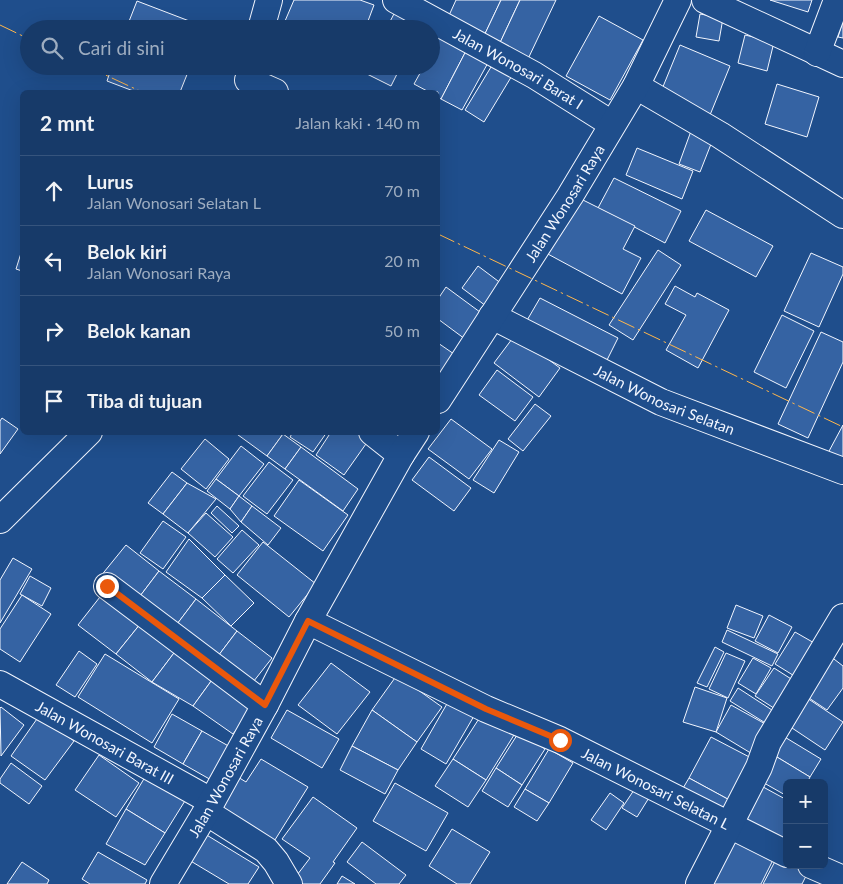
<!DOCTYPE html>
<html lang="id">
<head>
<meta charset="utf-8">
<style>
  :root { --surface:#173a69; --page:#244571; --text:#f1f3f6; --muted:#9eadc0; --line:#36547d }
  body { margin:0; font-family:Lato,sans-serif; background:var(--page); color:var(--text) }
  .controls { position:absolute; right:15px; bottom:15px; display:grid; overflow:hidden; border-radius:8px; box-shadow:0 5px 20px #0002 }
  .controls button { width:45px; height:45px; display:grid; place-items:center; padding:0; border:0; border-bottom:1px solid var(--line); background:var(--surface); color:var(--text); font:25px sans-serif }
  .stop { position:absolute; width:15px; height:15px; margin:-11px; border:4px solid #ea580c; border-radius:50%; background:#fff }
  .stop.end { background:#ea580c; border-color:#fff; box-shadow:0 1px 5px #0008 }
  .list { margin:0; padding:0; list-style:none }
  h2 { display:flex; justify-content:space-between; align-items:center; height:65px; margin:0; padding:0 20px; font-size:21px }
  h2 small { font-size:16px; font-weight:400; color:var(--muted) }
  .list li { display:grid; grid-template-columns:32px 1fr auto; gap:15px; align-items:center; box-sizing:border-box; height:70px; padding:0 20px; border-top:1px solid var(--line) }
  .list b { display:block; font-size:19px; white-space:nowrap }
  .list p { margin:0; font-size:16px; white-space:nowrap; color:var(--muted) }
  .list em { font-size:16px; font-style:normal; color:var(--muted) }
  .icon { flex:none; width:28px; height:28px; fill:none; stroke:currentColor; stroke-width:2; stroke-linecap:round; stroke-linejoin:round }
  .map { position:relative; flex:none; width:843px; height:884px; overflow:hidden }
  .search { position:absolute; background:var(--surface); box-shadow:0 5px 20px #0002; left:20px; top:20px; width:420px; height:55px; display:flex; align-items:center; gap:12px; box-sizing:border-box; padding:0 18px; border-radius:28px; color:var(--muted); font-size:19px }
  .panel { position:absolute; background:var(--surface); box-shadow:0 5px 20px #0002; left:20px; top:90px; width:420px; height:345px; border-radius:8px }
  .map>svg:first-child { display:block }
  .building { fill:#3563a3; stroke:#f2f6ff }
  .lines { fill:none; stroke-linecap:round; stroke-linejoin:round }
  .minor-casing { stroke:#f2f6ff; stroke-width:28 }
  .minor { stroke:#1f4e8c; stroke-width:26 }
  .power { stroke:#ffb74d; stroke-width:1; stroke-dasharray:18 4 2.5 4; stroke-linecap:butt }
  .route { stroke:#ea580c; stroke-width:6 }
  .labels { text-anchor:middle; dominant-baseline:central; stroke-width:4; stroke-linejoin:round; paint-order:stroke }
  .street-label { font-size:15px; fill:#f2f6ff; stroke:#1f4e8c }
</style>
</head>
<body>
<div class="map">
<svg width="843" height="884" viewBox="0 0 843 884">
  <rect width="100%" height="100%" fill="#1f4e8c"/>
  <g class="building">
    <polygon points="294,0 360,0 374,5 365,29 284,29 282,28"/>
    <polygon points="456,0 501,0 482,40 446,22"/>
    <polygon points="501,0 520,0 498,47 482,40"/>
    <polygon points="520,0 556,0 527,61 498,47"/>
    <polygon points="770,0 812,0 808,12"/>
    <polygon points="137,1 205,27 205,29 126,29"/>
    <polygon points="395,12 422,27 421,29 386,29"/>
    <polygon points="700,14 723,18 719,41 696,37"/>
    <polygon points="599,16 643,40 610,100 566,76"/>
    <polygon points="843,21 843,38 838,37"/>
    <polygon points="431,31 440,35 431,52"/>
    <polygon points="440,35 467,49 441,99 438,97 438,92 429,92 414,84 424,66 431,66 431,52"/>
    <polygon points="745,35 774,42 767,71 738,63"/>
    <polygon points="680,45 730,66 710,115 660,94"/>
    <polygon points="467,49 489,61 462,110 441,99"/>
    <polygon points="494,62 513,74 484,122 465,110"/>
    <polygon points="112,66 172,66 188,72 180,92 136,92 107,81"/>
    <polygon points="172,66 190,66 188,72"/>
    <polygon points="366,66 401,66 391,86 363,72"/>
    <polygon points="777,84 819,97 807,137 765,124"/>
    <polygon points="691,131 713,139 700,172 679,164"/>
    <polygon points="637,148 693,171 682,199 626,175"/>
    <polygon points="614,178 681,211 665,243 598,208"/>
    <polygon points="575,196 635,226 623,249 641,258 622,294 546,253"/>
    <polygon points="706,210 773,246 756,277 689,241"/>
    <polygon points="22,250 22,271 16,269"/>
    <polygon points="658,250 681,265 633,340 609,325"/>
    <polygon points="811,253 843,267 843,274 819,327 784,311"/>
    <polygon points="478,266 502,284 486,306 462,288"/>
    <polygon points="675,286 695,297 697,293 729,310 698,368 666,350 686,315 665,304"/>
    <polygon points="446,287 484,315 465,339 438,319 438,299"/>
    <polygon points="540,298 618,338 605,364 526,322"/>
    <polygon points="782,315 814,331 786,388 754,372"/>
    <polygon points="821,332 843,342 843,362 808,438 778,424"/>
    <polygon points="515,335 560,368 539,397 494,363"/>
    <polygon points="438,343 454,354 438,378"/>
    <polygon points="497,370 533,397 515,421 479,395"/>
    <polygon points="535,404 551,416 523,451 508,439"/>
    <polygon points="2,418 18,429 0,454 0,421"/>
    <polygon points="451,419 492,449 469,479 428,449"/>
    <polygon points="843,425 843,460 828,453"/>
    <polygon points="234,432 281,432 283,434 267,456"/>
    <polygon points="293,432 327,432 313,452 290,437"/>
    <polygon points="331,432 373,434 344,475 316,455"/>
    <polygon points="283,434 301,447 285,469 267,456"/>
    <polygon points="205,439 229,459 206,489 181,469"/>
    <polygon points="499,440 519,452 494,493 473,480"/>
    <polygon points="241,446 264,464 239,496 216,479"/>
    <polygon points="301,447 358,489 343,511 285,469"/>
    <polygon points="429,457 471,488 454,511 412,480"/>
    <polygon points="269,462 293,480 267,514 243,496"/>
    <polygon points="172,472 187,483 163,514 148,503"/>
    <polygon points="216,479 239,496 230,509 207,491"/>
    <polygon points="299,480 348,515 323,551 274,516"/>
    <polygon points="187,483 216,499 188,533 163,514"/>
    <polygon points="239,496 252,506 241,522 230,509"/>
    <polygon points="217,506 239,526 232,533 211,513"/>
    <polygon points="252,506 281,528 268,545 241,522"/>
    <polygon points="206,513 233,537 215,557 188,533"/>
    <polygon points="163,521 186,537 163,569 140,553"/>
    <polygon points="242,530 259,545 233,573 217,559"/>
    <polygon points="189,539 225,575 202,598 166,572"/>
    <polygon points="263,542 316,584 289,617 237,575"/>
    <polygon points="126,545 159,571 134,604 100,577"/>
    <polygon points="13,558 32,569 0,623 0,580"/>
    <polygon points="159,571 196,599 171,632 134,604"/>
    <polygon points="225,575 254,603 231,626 202,598"/>
    <polygon points="30,576 51,588 42,606 20,594"/>
    <polygon points="107,588 145,618 116,654 78,625"/>
    <polygon points="22,595 51,614 20,662 0,649 0,629"/>
    <polygon points="196,599 237,631 212,664 171,632"/>
    <polygon points="736,605 763,616 754,638 727,628"/>
    <polygon points="769,615 792,627 778,653 755,641"/>
    <polygon points="145,618 180,645 152,682 116,654"/>
    <polygon points="727,630 778,654 772,666 722,642"/>
    <polygon points="237,631 272,658 246,691 212,664"/>
    <polygon points="795,632 816,644 796,677 775,664"/>
    <polygon points="180,645 217,673 193,706 152,682"/>
    <polygon points="715,647 724,652 707,687 697,683"/>
    <polygon points="79,651 97,664 75,697 56,685"/>
    <polygon points="726,653 745,661 728,698 709,689"/>
    <polygon points="105,654 179,699 152,743 78,697"/>
    <polygon points="830,656 843,666 843,688 827,710 803,694"/>
    <polygon points="753,658 771,668 756,694 738,683"/>
    <polygon points="331,663 370,692 337,734 298,705"/>
    <polygon points="774,668 799,684 780,712 755,696"/>
    <polygon points="217,673 257,702 233,734 193,706"/>
    <polygon points="397,675 442,707 417,742 372,710"/>
    <polygon points="695,687 727,698 716,732 683,722"/>
    <polygon points="738,688 775,712 767,724 730,701"/>
    <polygon points="801,694 843,722 825,750 783,722"/>
    <polygon points="448,702 474,716 446,764 421,749"/>
    <polygon points="731,705 769,726 754,755 716,732"/>
    <polygon points="1,707 24,725 1,756 0,708"/>
    <polygon points="287,710 339,739 322,768 271,738"/>
    <polygon points="372,710 417,742 398,770 352,746"/>
    <polygon points="172,714 202,731 183,764 154,747"/>
    <polygon points="482,714 514,735 486,780 453,759"/>
    <polygon points="39,716 74,741 45,780 11,756"/>
    <polygon points="202,731 232,748 213,781 183,764"/>
    <polygon points="519,732 545,749 522,785 496,768"/>
    <polygon points="783,736 821,759 810,777 772,754"/>
    <polygon points="711,737 757,761 735,803 689,778"/>
    <polygon points="352,746 398,770 385,794 340,770"/>
    <polygon points="549,749 573,763 549,803 525,789"/>
    <polygon points="772,754 810,777 807,783 787,783 787,796 757,779"/>
    <polygon points="99,755 139,783 116,817 75,790"/>
    <polygon points="261,759 308,787 273,843 215,804 233,774 246,782"/>
    <polygon points="453,759 486,780 468,807 435,786"/>
    <polygon points="11,763 42,786 29,804 0,783 0,779"/>
    <polygon points="496,768 522,785 508,807 482,791"/>
    <polygon points="148,772 188,796 165,833 126,809"/>
    <polygon points="689,778 735,803 725,820 679,795"/>
    <polygon points="754,782 787,800 787,842 736,813"/>
    <polygon points="395,783 448,813 426,851 373,821"/>
    <polygon points="638,784 652,793 637,817 622,808"/>
    <polygon points="525,789 549,803 537,821 514,807"/>
    <polygon points="610,793 624,803 606,830 591,820"/>
    <polygon points="313,797 357,828 333,862 335,863 320,884 300,884 294,879 310,858 282,839"/>
    <polygon points="126,809 165,833 145,865 106,844"/>
    <polygon points="452,829 490,852 470,884 457,884 429,866"/>
    <polygon points="736,833 776,854 761,884 710,884"/>
    <polygon points="205,834 259,867 248,884 229,884 189,860"/>
    <polygon points="362,842 406,875 399,884 376,884 347,862"/>
    <polygon points="98,852 147,880 145,884 90,884 82,879"/>
    <polygon points="780,852 787,865 805,865 810,868 802,884 763,884"/>
    <polygon points="22,862 49,880 47,884 7,884"/>
    <polygon points="342,876 355,884 337,884"/>
  </g>
  <g class="lines">
    <defs>
      <g id="minor">
        <path id="s1" d="M396 0 534 75 612 124"/>
        <polyline points="705,0 843,64"/>
        <polyline points="261,29 269,0"/>
        <polyline points="817,53 837,0"/>
        <polyline points="248,80 275,92"/>
        <polyline points="636,86 720,135 843,215"/>
        <path id="s2" d="M492 316 661 402 843 471"/>
        <path id="s3" d="M438 400 570 196 636 86 678 0"/>
        <polyline points="372,432 401,455"/>
        <polyline points="0,520 89,432"/>
        <polyline points="107,586 265,705"/>
        <path id="s4" d="M308 621 486 709 560 740 787 854"/>
        <path id="s5" d="M0 684 211 801"/>
        <polyline points="206,812 266,850 276,862 289,884"/>
        <polyline points="811,865 843,879"/>
        <path id="s6" d="M163 884 206 812 265 705 308 621 401 455 416 432"/>
        <polyline points="699,884 759,767 768,742 843,617"/>
      </g>
    </defs>
    <use href="#minor" class="minor-casing"/>
    <use href="#minor" class="minor"/>
    <g class="power">
      <polyline points="0,25 29,39"/>
      <polyline points="86,66 142,92"/>
      <polyline points="438,234 843,427"/>
    </g>
  </g>
  <g class="lines">
    <polyline class="route" points="107,586 265,705 308,621 486,709 560,740"/>
  </g>
  <g class="labels">
    <g class="street-label">
      <text stroke="none"><textPath href="#s1" startOffset="140">Jalan Wonosari Barat I</textPath></text>
      <text stroke="none"><textPath href="#s3" startOffset="234">Jalan Wonosari Raya</textPath></text>
      <text stroke="none"><textPath href="#s2" startOffset="192">Jalan Wonosari Selatan</textPath></text>
      <text stroke="none"><textPath href="#s5" startOffset="120">Jalan Wonosari Barat III</textPath></text>
      <text stroke="none"><textPath href="#s6" startOffset="124">Jalan Wonosari Raya</textPath></text>
      <text stroke="none"><textPath href="#s4" startOffset="386">Jalan Wonosari Selatan L</textPath></text>
    </g>
  </g>
</svg>
<div class="controls">
<button>+</button>
<button>−</button>
</div>
<div class="stop" style="left:560px;top:740px"></div>
<div class="stop end" style="left:107px;top:586px"></div>
<div class="search"><svg class="icon" aria-label="search" viewBox="0 0 24 24"><circle cx="10" cy="10" r="6"/><path d="M15 15l6 6"/></svg>Cari di sini</div>
<section class="panel">
<h2>2 mnt<small>Jalan kaki · 140 m</small></h2>
<ul class="list">
<li><svg class="icon" aria-label="ahead" viewBox="0 0 24 24"><path d="M12 20V5M6 11l6-6 6 6"/></svg><div><b>Lurus</b><p>Jalan Wonosari Selatan L</p></div><em>70 m</em></li>
<li><svg class="icon" aria-label="left" viewBox="0 0 24 24"><path d="M17 20v-9H6M10 6l-5 5 5 5"/></svg><div><b>Belok kiri</b><p>Jalan Wonosari Raya</p></div><em>20 m</em></li>
<li><svg class="icon" aria-label="right" viewBox="0 0 24 24"><path d="M7 20v-9h11M14 6l5 5-5 5"/></svg><div><b>Belok kanan</b></div><em>50 m</em></li>
<li><svg class="icon" aria-label="arrive" viewBox="0 0 24 24"><path d="M6 21V4h12l-3 4 3 4H6"/></svg><div><b>Tiba di tujuan</b></div></li>
</ul>
</section>
</div>
</body>
</html>
